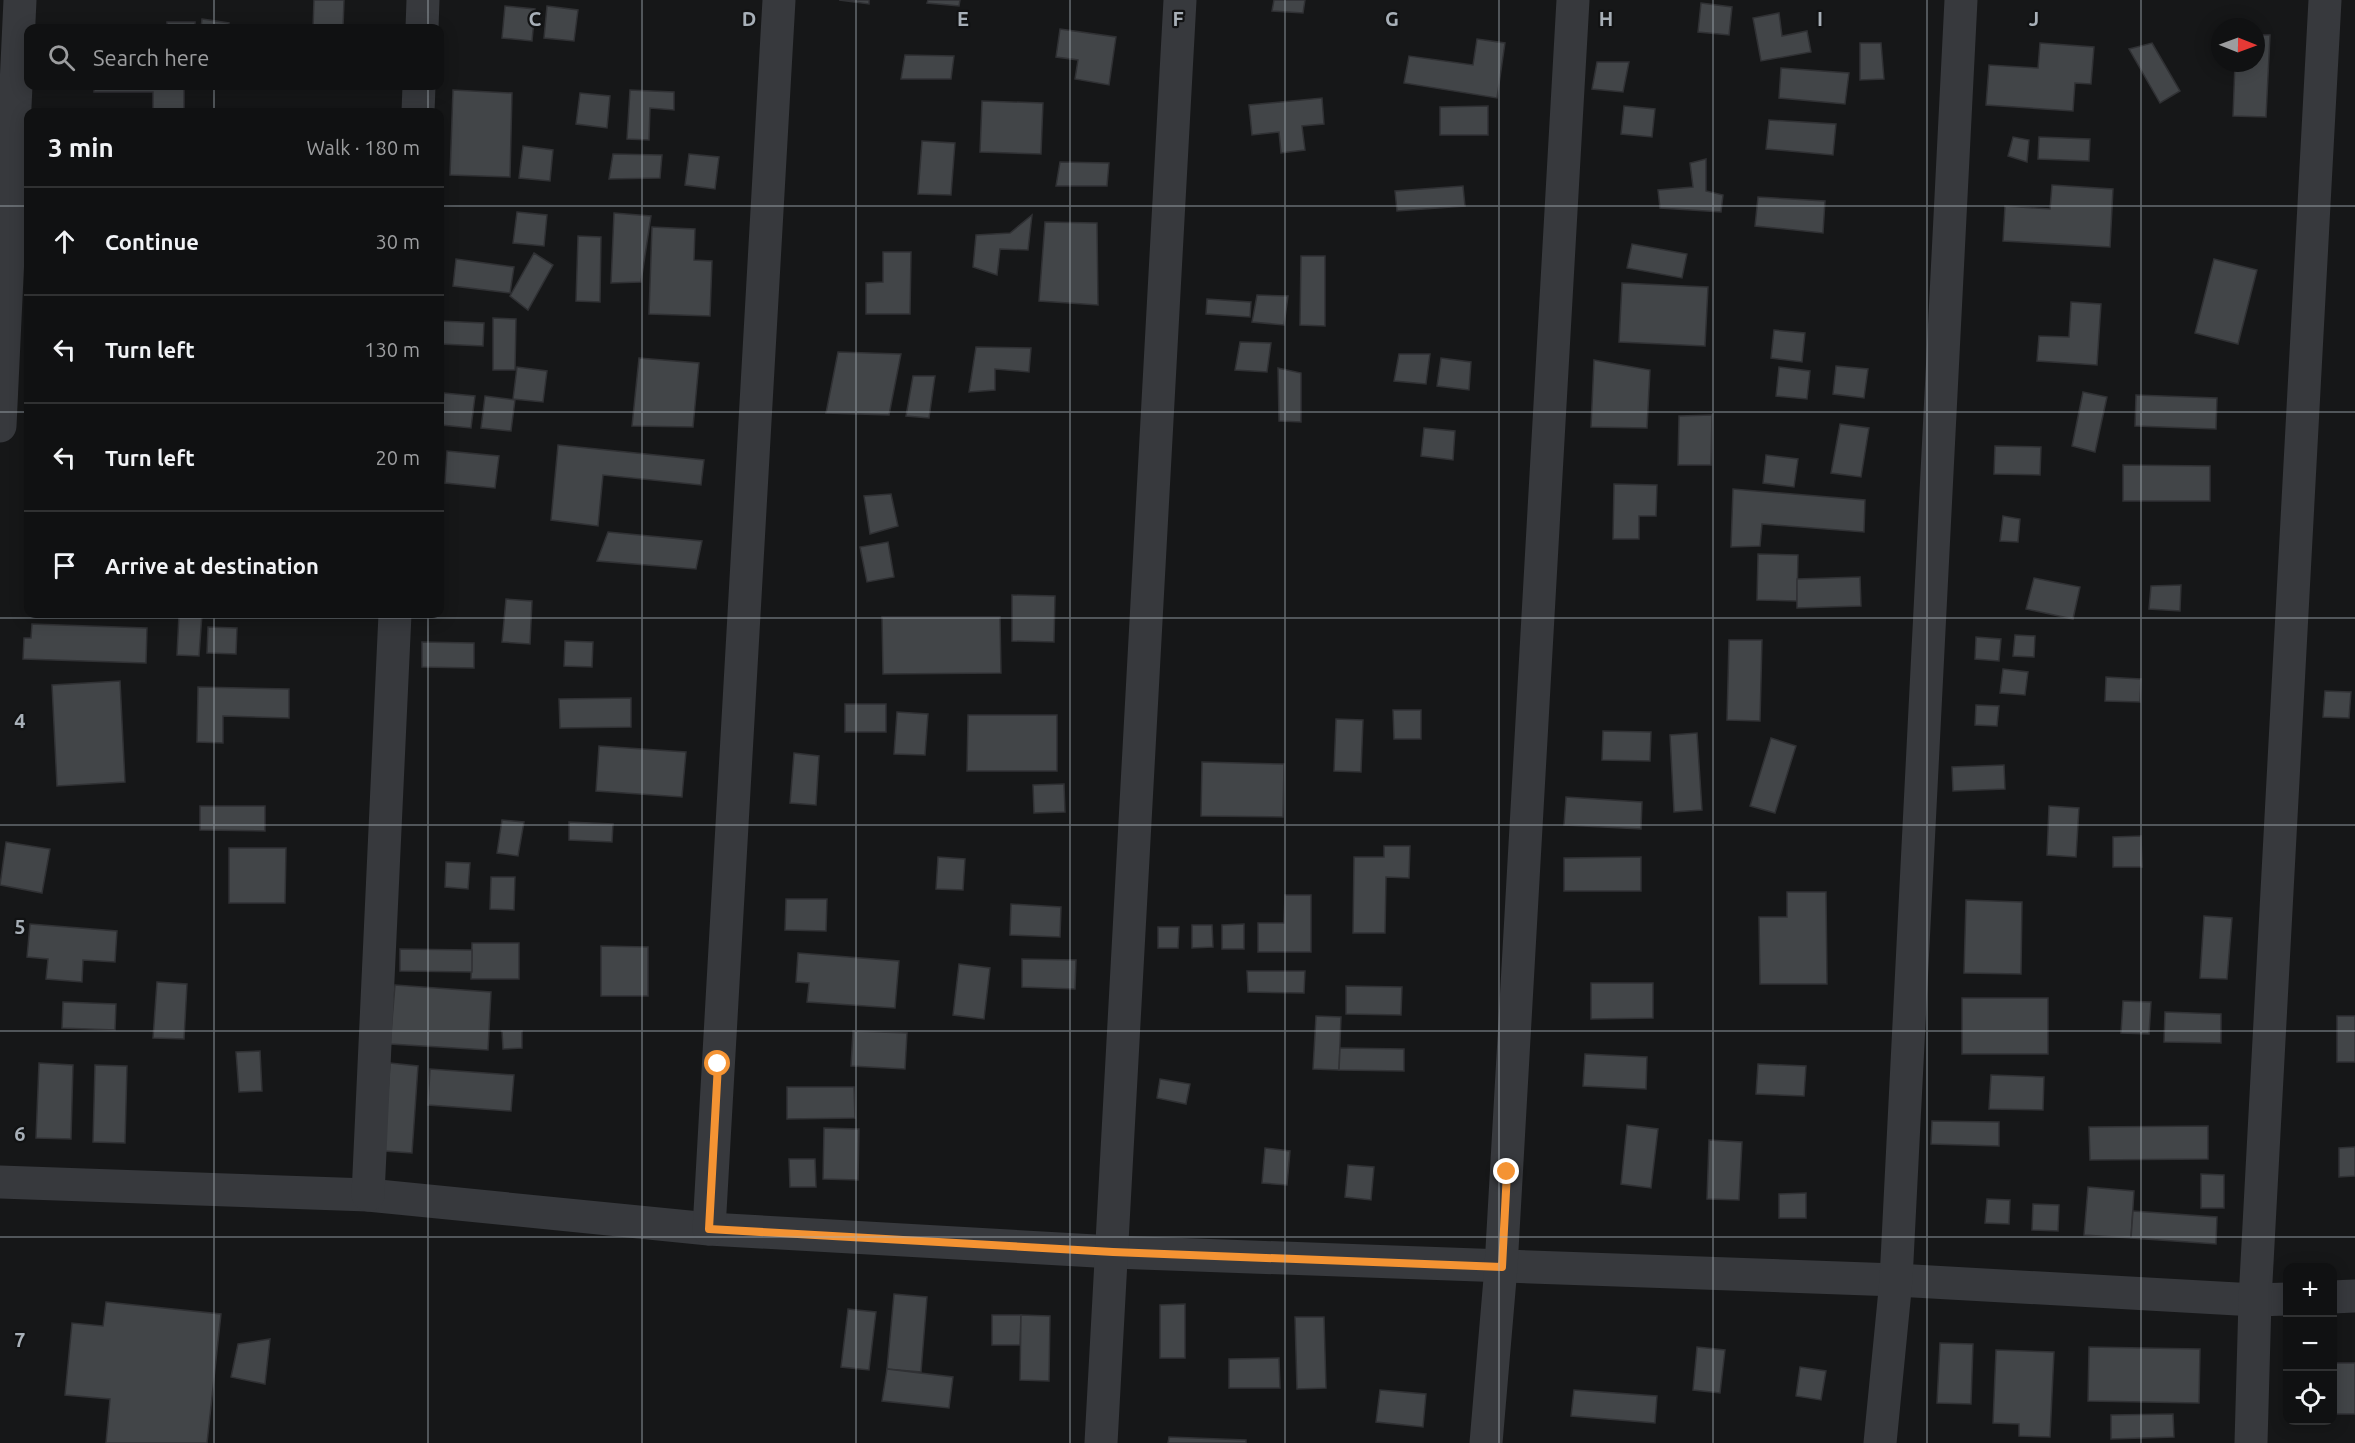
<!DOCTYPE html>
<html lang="en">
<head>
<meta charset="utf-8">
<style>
  :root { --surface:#101112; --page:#1e1f20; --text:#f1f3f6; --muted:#9c9d9f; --line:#303132 }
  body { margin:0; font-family:Ubuntu,sans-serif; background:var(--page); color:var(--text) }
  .controls { position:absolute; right:18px; bottom:18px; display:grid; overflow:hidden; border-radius:12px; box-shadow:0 3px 15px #0003 }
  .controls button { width:54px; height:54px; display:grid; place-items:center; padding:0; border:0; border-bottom:2px solid var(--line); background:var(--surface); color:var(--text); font:30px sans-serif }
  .compass { position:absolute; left:2211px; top:18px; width:54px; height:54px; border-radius:50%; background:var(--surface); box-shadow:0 3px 15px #0003; rotate:91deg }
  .stop { position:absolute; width:18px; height:18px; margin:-14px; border:4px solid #f49333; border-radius:50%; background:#fff }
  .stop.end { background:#f49333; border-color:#fff; box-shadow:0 2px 6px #0008 }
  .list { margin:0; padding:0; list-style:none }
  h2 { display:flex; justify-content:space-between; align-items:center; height:78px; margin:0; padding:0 24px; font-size:26px }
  h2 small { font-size:20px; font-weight:400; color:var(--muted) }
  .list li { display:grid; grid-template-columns:39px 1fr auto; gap:18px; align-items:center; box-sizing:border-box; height:108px; padding:0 24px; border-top:2px solid var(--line) }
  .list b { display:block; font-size:22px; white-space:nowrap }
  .list em { font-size:20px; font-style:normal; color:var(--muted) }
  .icon { flex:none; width:33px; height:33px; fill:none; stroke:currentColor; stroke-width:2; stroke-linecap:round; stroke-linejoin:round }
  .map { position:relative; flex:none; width:2355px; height:1443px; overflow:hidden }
  .search { position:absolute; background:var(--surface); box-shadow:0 3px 15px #0003; left:24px; top:24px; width:420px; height:66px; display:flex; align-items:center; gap:15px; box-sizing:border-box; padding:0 21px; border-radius:12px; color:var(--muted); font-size:22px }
  .panel { position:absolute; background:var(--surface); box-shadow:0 3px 15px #0003; left:24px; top:108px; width:420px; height:510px; border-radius:12px }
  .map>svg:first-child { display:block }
  .building { fill:#424548; stroke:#303134; stroke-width:1.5 }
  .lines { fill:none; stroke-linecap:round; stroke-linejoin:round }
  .street { stroke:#37393d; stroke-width:33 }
  .route { stroke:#f49333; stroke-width:8 }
  .grid { fill:none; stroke:#a8b0b8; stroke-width:1.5; stroke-opacity:0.55 }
  .grid-label { font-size:20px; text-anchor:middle; font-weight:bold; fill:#a8b0b8; stroke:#111213; stroke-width:4.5; stroke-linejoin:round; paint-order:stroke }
</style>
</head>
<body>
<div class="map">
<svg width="2355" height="1443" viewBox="0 0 2355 1443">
  <rect width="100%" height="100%" fill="#161718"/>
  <g class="building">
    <polygon points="314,0 344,0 343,28 313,28"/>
    <polygon points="839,0 869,0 869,4"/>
    <polygon points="928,0 960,0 959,6 927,3"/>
    <polygon points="1274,0 1305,0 1303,13 1272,11"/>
    <polygon points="1701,3 1732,7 1729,35 1698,32"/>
    <polygon points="505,6 535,9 532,41 502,38"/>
    <polygon points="547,6 578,10 574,41 544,38"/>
    <polygon points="1779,13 1782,36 1807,31 1811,52 1761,61 1753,18"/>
    <polygon points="202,19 229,23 228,28 201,28"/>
    <rect x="167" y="22" width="28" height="6"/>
    <polygon points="162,25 162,28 121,28 121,26"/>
    <polygon points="1060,29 1116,37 1109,85 1075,79 1078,60 1056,57"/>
    <polygon points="2256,35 2270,35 2266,117 2233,116 2235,63 2256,63"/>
    <polygon points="1477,39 1505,43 1497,98 1404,83 1409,56 1473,65"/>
    <polygon points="1860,43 1881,43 1884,79 1860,80"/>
    <polygon points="2040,43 2094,47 2091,84 2075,83 2073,111 1986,105 1989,65 2038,68"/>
    <polygon points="2152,43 2180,91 2160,103 2129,49"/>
    <polygon points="905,55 954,56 951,79 901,79"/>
    <polygon points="1597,62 1629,62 1623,92 1592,89"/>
    <polygon points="1781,68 1849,73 1845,104 1779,98"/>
    <polygon points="94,86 184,86 184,112 153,112 153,92 94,92"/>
    <polygon points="453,90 512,93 510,177 450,175"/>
    <polygon points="630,90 674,92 674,110 650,108 649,140 627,139"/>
    <polygon points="580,93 610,96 607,128 576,124"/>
    <polygon points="1322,98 1324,124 1302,126 1305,150 1281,153 1279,132 1252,135 1249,105"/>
    <polygon points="982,101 1043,103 1041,154 980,152"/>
    <polygon points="1488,106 1488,135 1440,135 1440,107"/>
    <polygon points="1624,106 1655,109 1652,137 1621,134"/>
    <polygon points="1769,120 1836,124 1833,155 1766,149"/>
    <polygon points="2013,137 2029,140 2027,162 2008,156"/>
    <polygon points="2039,137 2090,139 2089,161 2038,159"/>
    <polygon points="922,141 955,143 951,195 918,194"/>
    <polygon points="523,146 553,150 550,181 519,178"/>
    <polygon points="613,154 662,155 660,178 609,179"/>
    <polygon points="689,154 719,157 715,189 685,185"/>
    <polygon points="1706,159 1706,191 1723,195 1721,212 1660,208 1658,190 1693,187 1690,163"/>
    <polygon points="1060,162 1109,163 1107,186 1056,186"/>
    <polygon points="2052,185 2113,189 2110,247 2003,241 2005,206 2050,209"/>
    <polygon points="1463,186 1465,206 1397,211 1395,191"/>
    <polygon points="1758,197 1825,201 1823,233 1755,226"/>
    <polygon points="517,212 547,215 544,246 513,243"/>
    <polygon points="614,213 651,216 641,282 611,283"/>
    <polygon points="1032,215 1028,250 1000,249 997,275 973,267 976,235 1010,233"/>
    <polygon points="1045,222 1097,223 1098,305 1039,301"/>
    <polygon points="652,227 695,229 694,260 712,261 710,316 649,314"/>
    <polygon points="578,236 601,237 600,302 576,301"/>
    <polygon points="1632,244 1687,254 1682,278 1627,268"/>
    <polygon points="883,252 911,252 910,314 866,314 866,283 883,282"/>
    <polygon points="534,253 553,265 528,310 510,296"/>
    <polygon points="1301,256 1325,256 1325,326 1300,325"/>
    <polygon points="456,259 514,267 510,293 453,286"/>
    <polygon points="2214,259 2257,270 2238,344 2195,333"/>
    <polygon points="1622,283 1708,287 1705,346 1619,342"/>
    <polygon points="1257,295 1288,296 1284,325 1252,322"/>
    <polygon points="1207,299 1251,302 1250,317 1206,314"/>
    <polygon points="2071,302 2101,304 2097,365 2037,361 2039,336 2069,337"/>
    <polygon points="493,318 516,319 515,370 493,370"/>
    <polygon points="440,321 484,323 483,346 440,344"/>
    <polygon points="1774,330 1805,333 1802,362 1771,358"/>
    <polygon points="1240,342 1271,343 1267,372 1235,370"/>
    <polygon points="976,347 1031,348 1029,372 995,369 995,390 969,392"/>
    <polygon points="838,352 901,354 889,415 826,413"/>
    <polygon points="1399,354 1430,354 1426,384 1394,381"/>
    <polygon points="639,358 699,363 693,427 632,426"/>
    <polygon points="1441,358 1471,362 1469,390 1437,386"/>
    <polygon points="1594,360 1650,370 1647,428 1591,427"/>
    <polygon points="1836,366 1868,369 1864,398 1833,394"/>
    <polygon points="517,367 547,371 543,402 513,399"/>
    <polygon points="1779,367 1810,371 1807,399 1776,396"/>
    <polygon points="1278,368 1301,373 1301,422 1279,421"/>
    <polygon points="913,376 935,376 929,418 906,416"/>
    <polygon points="2083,392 2107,397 2095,452 2072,446"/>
    <polygon points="444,393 475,396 471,428 441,425"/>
    <polygon points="2136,395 2217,398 2216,429 2135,426"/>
    <polygon points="485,396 515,400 511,431 481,428"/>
    <polygon points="1712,415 1711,465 1678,465 1679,416"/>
    <polygon points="1840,424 1869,428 1861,477 1831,473"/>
    <polygon points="1424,428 1455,431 1453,460 1421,456"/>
    <polygon points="558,445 704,460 701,485 603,475 598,526 551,520"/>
    <polygon points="1995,446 2041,447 2040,475 1994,474"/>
    <polygon points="447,451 499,456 495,488 445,483"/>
    <polygon points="1766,455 1798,459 1794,487 1763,483"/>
    <polygon points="2123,465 2210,466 2210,501 2123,501"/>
    <polygon points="1614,484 1657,485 1656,516 1639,516 1639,539 1613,539"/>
    <polygon points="1733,489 1865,500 1864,532 1762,524 1760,546 1731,547"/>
    <polygon points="891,494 898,526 870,534 864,496"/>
    <polygon points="2003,516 2020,519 2018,542 2000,541"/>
    <polygon points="608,532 702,541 696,569 597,561"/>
    <polygon points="888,542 894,577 867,582 860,547"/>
    <polygon points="1758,554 1798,555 1797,601 1757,600"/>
    <polygon points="1860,577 1861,606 1797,608 1797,579"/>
    <polygon points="2034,578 2080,587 2073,619 2026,609"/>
    <polygon points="2181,585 2180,611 2149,609 2151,586"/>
    <polygon points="1012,595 1055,596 1054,642 1012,641"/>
    <polygon points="506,599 532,601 530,644 502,642"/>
    <polygon points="179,614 202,614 199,656 177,655"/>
    <polygon points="882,617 1000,617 1001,673 883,674"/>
    <polygon points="32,624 147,628 146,663 23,659 24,638 31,638"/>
    <polygon points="208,627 237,628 236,654 207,653"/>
    <polygon points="2015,635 2035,636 2034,657 2013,656"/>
    <polygon points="1976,637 2001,639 1999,661 1975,659"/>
    <polygon points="1729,640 1762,640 1760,721 1727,720"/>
    <polygon points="565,641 593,642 592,667 564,666"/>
    <polygon points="422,642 474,643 474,668 422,667"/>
    <polygon points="2003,669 2028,672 2025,695 2000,693"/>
    <polygon points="2106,677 2141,679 2140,702 2105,701"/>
    <polygon points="120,681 125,782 57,786 52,685"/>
    <polygon points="198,687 289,689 289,718 223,716 223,743 197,742"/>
    <polygon points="2325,691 2351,692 2349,718 2323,717"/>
    <polygon points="631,698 631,727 560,728 559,699"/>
    <rect x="845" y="704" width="41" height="28"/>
    <polygon points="1976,705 1999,706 1997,726 1975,725"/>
    <polygon points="1393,710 1421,710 1421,739 1394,739"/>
    <polygon points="897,712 928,714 925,755 894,754"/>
    <polygon points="968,715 1057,715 1057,771 967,771"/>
    <polygon points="1336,719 1363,720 1361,772 1334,771"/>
    <polygon points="1603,731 1651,732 1650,761 1602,760"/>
    <polygon points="1697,733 1702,810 1674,812 1670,735"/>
    <polygon points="1771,738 1796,746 1775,813 1750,806"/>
    <polygon points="599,746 686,752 682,797 596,791"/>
    <polygon points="794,753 819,756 816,805 790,803"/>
    <polygon points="1202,762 1284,764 1283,817 1201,816"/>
    <polygon points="2004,765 2005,789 1953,791 1952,767"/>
    <polygon points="1064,784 1065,812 1034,813 1033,785"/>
    <polygon points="1566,797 1642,802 1641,829 1564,825"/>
    <polygon points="200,806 265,806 265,831 200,830"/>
    <polygon points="2049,806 2079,808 2076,857 2047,855"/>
    <polygon points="502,820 524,822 518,856 497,853"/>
    <polygon points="569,822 613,824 612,842 569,840"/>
    <polygon points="2141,836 2142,867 2113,867 2113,837"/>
    <polygon points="6,842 50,849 42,893 0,885"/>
    <polygon points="1384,846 1410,846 1409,878 1386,877 1385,933 1353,933 1354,857 1384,857"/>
    <polygon points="229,848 286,848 285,903 229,903"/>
    <polygon points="938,857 965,859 963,890 936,889"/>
    <polygon points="1641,857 1641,891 1564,891 1564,858"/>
    <polygon points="446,862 470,863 468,889 445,887"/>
    <polygon points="491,877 515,877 514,910 490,909"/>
    <polygon points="1787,892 1826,892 1827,984 1760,984 1759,917 1787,917"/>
    <polygon points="1285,895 1311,895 1311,952 1258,952 1258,923 1284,923"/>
    <polygon points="786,899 827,899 826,931 785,930"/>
    <polygon points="1966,900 2022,902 2021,974 1964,973"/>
    <polygon points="1011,904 1061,907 1060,937 1010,935"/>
    <polygon points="2204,916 2232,918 2227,979 2200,978"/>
    <polygon points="30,924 117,931 115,962 83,960 82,982 46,979 48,959 27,957"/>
    <polygon points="1244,924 1244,949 1222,949 1222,925"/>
    <polygon points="1192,925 1212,925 1213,947 1192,948"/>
    <polygon points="1158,927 1179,927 1178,948 1158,948"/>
    <polygon points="472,943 519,943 519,979 471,979"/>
    <polygon points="601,946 648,947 648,996 601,996"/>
    <polygon points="400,949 472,950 472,972 400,971"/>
    <polygon points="798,953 899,961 895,1008 807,1002 809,983 796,982"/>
    <polygon points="1022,959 1076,960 1075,989 1022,987"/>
    <polygon points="959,964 990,968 984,1019 953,1015"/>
    <polygon points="1247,971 1305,971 1304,993 1248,992"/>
    <polygon points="157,982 187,984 184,1039 153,1038"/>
    <polygon points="1591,983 1653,983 1653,1018 1591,1019"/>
    <polygon points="395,985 491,992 488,1050 390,1044"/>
    <polygon points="1346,986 1402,987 1401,1015 1346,1014"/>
    <rect x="1962" y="998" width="86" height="56"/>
    <polygon points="2123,1001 2151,1002 2149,1034 2121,1033"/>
    <polygon points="63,1002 116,1004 115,1030 62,1028"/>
    <polygon points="2165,1012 2221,1014 2221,1043 2164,1042"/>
    <polygon points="1316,1016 1341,1017 1339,1070 1313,1069"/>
    <rect x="2337" y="1016" width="18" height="46"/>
    <polygon points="502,1031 522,1031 522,1048 503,1049"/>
    <polygon points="853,1031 907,1033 905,1069 851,1066"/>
    <polygon points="1340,1048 1404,1049 1404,1071 1339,1070"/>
    <polygon points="260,1051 262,1091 239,1092 236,1052"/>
    <polygon points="1585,1054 1647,1057 1646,1089 1583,1086"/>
    <polygon points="39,1063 73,1065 71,1139 36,1138"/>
    <polygon points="390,1063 418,1066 412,1153 384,1151"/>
    <polygon points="1758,1064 1806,1066 1804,1096 1756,1094"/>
    <polygon points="95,1065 127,1066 125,1143 93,1142"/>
    <polygon points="430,1069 514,1075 511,1111 428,1105"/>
    <polygon points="1991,1075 2044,1077 2043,1110 1989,1109"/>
    <polygon points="1160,1079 1190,1084 1186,1104 1157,1098"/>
    <polygon points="787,1087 854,1087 855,1118 787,1119"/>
    <polygon points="1932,1121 1999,1122 1999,1146 1931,1144"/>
    <polygon points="1627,1125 1658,1129 1651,1188 1621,1184"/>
    <polygon points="2208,1126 2208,1159 2090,1160 2089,1127"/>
    <polygon points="824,1128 859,1129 858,1180 823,1179"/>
    <polygon points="1709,1140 1742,1142 1739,1200 1707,1199"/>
    <polygon points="2355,1147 2355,1176 2339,1177 2339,1148"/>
    <polygon points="1265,1148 1290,1151 1287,1185 1262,1183"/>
    <polygon points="789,1159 815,1159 816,1187 790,1187"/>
    <polygon points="1348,1165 1374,1167 1371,1200 1345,1197"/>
    <polygon points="2201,1174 2224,1175 2224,1208 2201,1208"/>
    <polygon points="2088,1187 2134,1191 2131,1238 2084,1235"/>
    <polygon points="1806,1193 1806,1218 1779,1218 1779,1194"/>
    <polygon points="1987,1199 2010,1200 2009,1224 1985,1223"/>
    <polygon points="2033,1204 2059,1205 2058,1231 2032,1230"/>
    <polygon points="2133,1211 2217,1217 2216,1244 2131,1238"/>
    <polygon points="894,1294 927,1297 921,1372 887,1369"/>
    <polygon points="106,1302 221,1314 207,1443 106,1443 110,1399 65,1395 72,1323 103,1326"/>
    <polygon points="1185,1304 1185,1358 1160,1358 1160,1305"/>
    <polygon points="848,1309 876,1312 869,1370 841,1367"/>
    <polygon points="992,1315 1021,1315 1020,1345 992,1345"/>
    <polygon points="1021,1315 1050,1316 1049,1381 1020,1380"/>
    <polygon points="1295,1317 1324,1317 1326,1388 1297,1389"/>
    <polygon points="270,1339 265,1384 231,1377 238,1344"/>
    <polygon points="1940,1343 1973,1344 1971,1404 1937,1403"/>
    <polygon points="1697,1347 1725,1350 1720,1393 1693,1390"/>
    <polygon points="2089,1347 2200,1349 2199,1403 2088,1401"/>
    <polygon points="1996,1350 2054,1352 2050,1437 2019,1436 2019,1424 1993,1423"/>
    <polygon points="1279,1358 1280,1388 1229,1388 1229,1359"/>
    <rect x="2332" y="1363" width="23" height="51"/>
    <polygon points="1800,1367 1826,1371 1821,1400 1796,1396"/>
    <polygon points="887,1369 953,1377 949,1408 882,1401"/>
    <polygon points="1380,1390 1426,1394 1423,1427 1376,1422"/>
    <polygon points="1574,1390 1657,1396 1655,1423 1571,1416"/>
    <polygon points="2173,1414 2174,1437 2111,1439 2111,1415"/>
    <polygon points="1169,1437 1246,1440 1246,1443 1168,1443"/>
  </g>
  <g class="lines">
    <g class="street">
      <polyline points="422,28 423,0"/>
      <polyline points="418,112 419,86"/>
      <polyline points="0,426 20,0"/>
      <polyline points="0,1182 368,1195 709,1229 1113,1252 1896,1280 2255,1300 2288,1299"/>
      <polyline points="368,1195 395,614"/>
      <polyline points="709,1229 779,0"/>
      <polyline points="2332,1297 2355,1296"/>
      <polyline points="1101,1443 1180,0"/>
      <polyline points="1486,1443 1501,1267 1573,0"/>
      <polyline points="1880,1443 1896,1280 1961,0"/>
      <polyline points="2251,1443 2255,1300 2325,0"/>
    </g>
  </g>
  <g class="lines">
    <polyline class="route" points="718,1064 709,1229 1113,1252 1502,1267 1507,1172"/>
  </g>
  <path class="grid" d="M214 0V28M428 0V28M642 0V1443M856 0V1443M1070 0V1443M1285 0V1443M1499 0V1443M1713 0V1443M1927 0V1443M2141 0V1443M214 86V112M428 86V112M0 206H28M440 206H2355M0 412H28M440 412H2355M214 614V1443M428 614V1443M0 618H2355M0 825H2355M0 1031H2355M0 1237H2355"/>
  <g class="grid-label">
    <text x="535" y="26">C</text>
    <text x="749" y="26">D</text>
    <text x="963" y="26">E</text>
    <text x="1178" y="26">F</text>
    <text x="1392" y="26">G</text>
    <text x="1606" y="26">H</text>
    <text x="1820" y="26">I</text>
    <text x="2034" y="26">J</text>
    <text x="20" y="728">4</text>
    <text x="20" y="934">5</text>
    <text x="20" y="1141">6</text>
    <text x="20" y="1347">7</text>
  </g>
</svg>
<div class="controls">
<button>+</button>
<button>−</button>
<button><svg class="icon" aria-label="locate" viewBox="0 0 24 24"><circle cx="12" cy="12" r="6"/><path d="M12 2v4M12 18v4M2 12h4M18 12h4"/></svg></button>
</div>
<svg class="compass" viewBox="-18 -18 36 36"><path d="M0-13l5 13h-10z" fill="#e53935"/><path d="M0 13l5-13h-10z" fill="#9c9d9f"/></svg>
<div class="stop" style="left:718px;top:1064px"></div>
<div class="stop end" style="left:1507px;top:1172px"></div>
<div class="search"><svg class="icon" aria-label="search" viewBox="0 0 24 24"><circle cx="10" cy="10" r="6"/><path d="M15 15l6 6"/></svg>Search here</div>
<section class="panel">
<h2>3 min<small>Walk · 180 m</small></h2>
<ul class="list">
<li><svg class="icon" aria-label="ahead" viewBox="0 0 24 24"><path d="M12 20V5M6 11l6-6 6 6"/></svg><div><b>Continue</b></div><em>30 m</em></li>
<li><svg class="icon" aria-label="left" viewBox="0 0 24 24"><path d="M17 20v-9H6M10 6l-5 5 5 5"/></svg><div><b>Turn left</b></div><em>130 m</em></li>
<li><svg class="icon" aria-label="left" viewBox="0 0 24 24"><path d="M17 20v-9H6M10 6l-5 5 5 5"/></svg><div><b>Turn left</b></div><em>20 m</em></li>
<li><svg class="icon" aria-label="arrive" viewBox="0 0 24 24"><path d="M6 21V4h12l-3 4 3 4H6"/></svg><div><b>Arrive at destination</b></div></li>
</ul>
</section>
</div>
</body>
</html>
